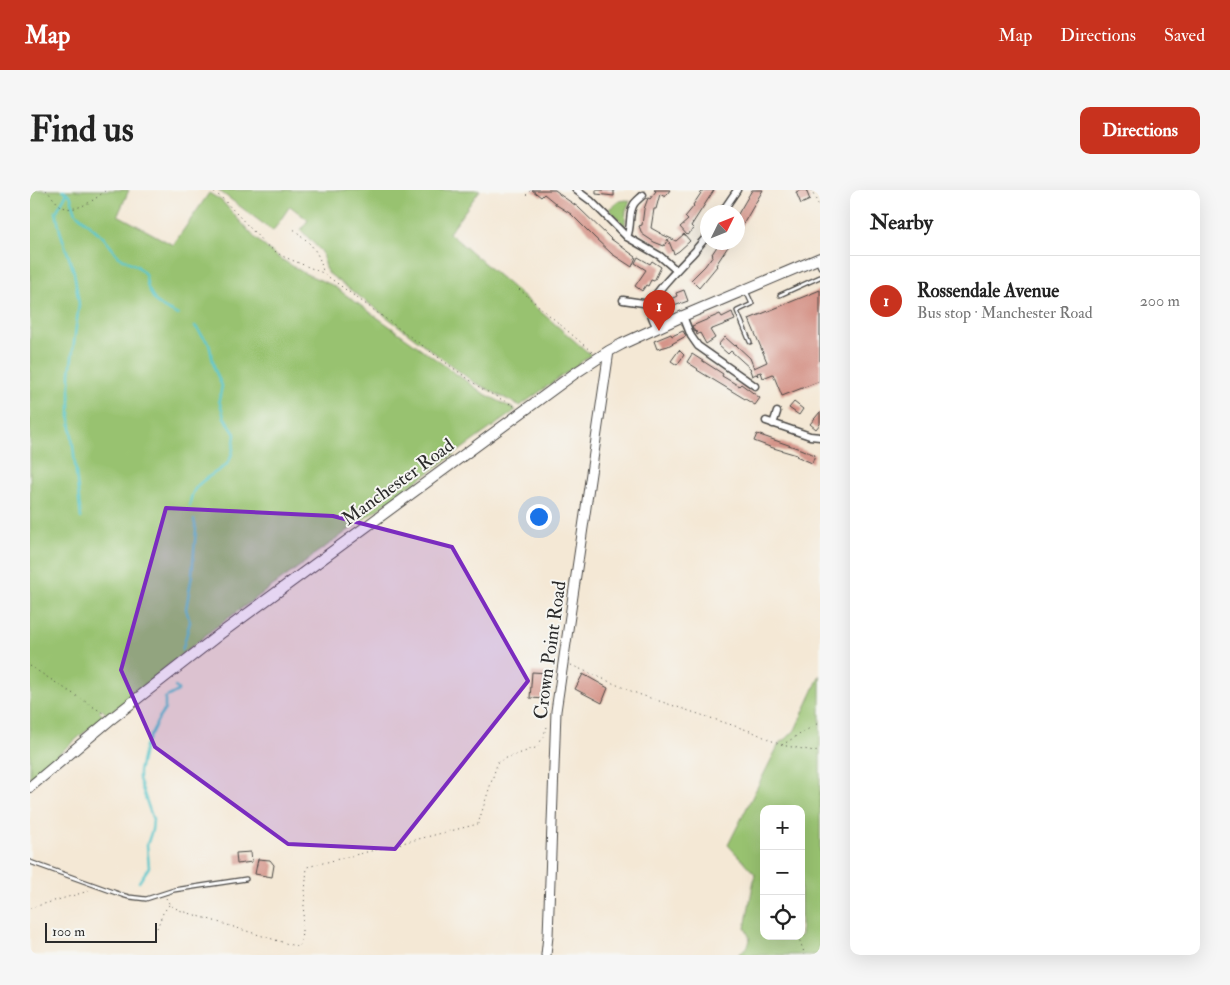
<!DOCTYPE html>
<html lang="en">
<head>
<meta charset="utf-8">
<style>
  :root { --surface:#fff; --page:#f6f6f6; --text:#222; --muted:#767676; --line:#e0e0e0; --accent:#c8321e }
  body { margin:0; font-family:"IM FELL Double Pica",serif; background:var(--page); color:var(--text) }
  .controls { position:absolute; right:15px; bottom:15px; display:grid; overflow:hidden; border-radius:10px; box-shadow:0 5px 20px #0002 }
  .controls button { width:45px; height:45px; display:grid; place-items:center; padding:0; border:0; border-bottom:1px solid var(--line); background:var(--surface); color:var(--text); font:25px sans-serif }
  .compass { position:absolute; left:670px; top:15px; width:45px; height:45px; border-radius:50%; background:var(--surface); box-shadow:0 5px 20px #0002; rotate:47deg }
  .scale { position:absolute; left:15px; bottom:12px; width:112px; box-sizing:border-box; padding-left:5px; border:2px solid #2b2b2b; border-top:0; font-size:14px; line-height:18px; white-space:nowrap; color:#2b2b2b; -webkit-text-stroke:4px #f6f6f2; paint-order:stroke }
  .you { position:absolute; left:508px; top:326px; width:18px; height:18px; margin:-12px; border:4px solid #fff; border-radius:50%; background:#1a73e8; box-shadow:0 0 0 8px #1a73e833 }
  .badge { display:grid; place-items:center; width:32px; height:32px; border-radius:50%; background:var(--accent); color:#fff; font-size:16px; font-weight:700 }
  .pin { position:absolute; translate:-50% -41px; filter:drop-shadow(0 1px 2px #0008) }
  .pin::after { content:''; position:absolute; top:26px; width:18px; height:15px; background:inherit; clip-path:polygon(0 0,100% 0,50% 100%) }
  .list { margin:0; padding:0; list-style:none }
  h2 { display:flex; justify-content:space-between; align-items:center; height:65px; margin:0; padding:0 20px; font-size:21px }
  h2 small { font-size:16px; font-weight:400; color:var(--muted) }
  .list li { display:grid; grid-template-columns:32px 1fr auto; gap:15px; align-items:center; box-sizing:border-box; height:90px; padding:0 20px; border-top:1px solid var(--line) }
  .list b { display:block; font-size:19px; white-space:nowrap }
  .list p { margin:0; font-size:16px; white-space:nowrap; color:var(--muted) }
  .list em { font-size:16px; font-style:normal; color:var(--muted) }
  .icon { flex:none; width:28px; height:28px; fill:none; stroke:currentColor; stroke-width:2; stroke-linecap:round; stroke-linejoin:round }
  .map { position:relative; flex:none; width:790px; height:765px; overflow:hidden; border-radius:10px }
  header { display:flex; align-items:center; gap:30px; box-sizing:border-box; height:70px; padding:0 25px; background:var(--accent); color:#fff }
  header strong { font-size:24px }
  nav { display:flex; gap:28px; margin-inline-start:auto; font-size:18px }
  .intro { display:flex; align-items:center; justify-content:space-between; box-sizing:border-box; height:120px; padding:0 30px }
  h1 { margin:0; font-size:35px }
  .button { padding:12px 22px; border-radius:10px; background:var(--accent); color:#fff; font-size:18px; font-weight:700 }
  main { display:flex; gap:30px; padding:0 30px }
  aside { flex:1; background:var(--surface); border-radius:10px; box-shadow:0 5px 20px #0002 }
  .map>svg:first-child { display:block }
  .green { fill:#98c26f; stroke:#62764d; fill-rule:evenodd }
  .lines { fill:none; stroke-linecap:round; stroke-linejoin:round }
  .stream { stroke:#58c6cb; stroke-width:2.5 }
  .building { fill:#d5958a }
  .lane-casing { stroke:#494744; stroke-width:5.5 }
  .street-casing { stroke:#494744; stroke-width:9 }
  .secondary-casing { stroke:#494744; stroke-width:11 }
  .primary-casing { stroke:#494744; stroke-width:12 }
  .path { stroke:#494744; stroke-width:1; stroke-dasharray:1 4; stroke-linecap:butt }
  .lane { stroke:#fff; stroke-width:3 }
  .street { stroke:#fff; stroke-width:6 }
  .secondary { stroke:#fff; stroke-width:9 }
  .primary { stroke:#fff; stroke-width:10 }
  .marked { fill:#7b2cbf; fill-opacity:0.2; stroke:#7b2cbf; stroke-width:4; stroke-linejoin:round }
  .labels { text-anchor:middle; dominant-baseline:central; stroke-width:4; stroke-linejoin:round; paint-order:stroke }
  .street-label { font-size:19px; fill:#2b2b2b; stroke:#f6f6f2 }
</style>
</head>
<body>
<header>
<strong>Map</strong>
<nav><a>Map</a><a>Directions</a><a>Saved</a></nav>
</header>
<div class="intro"><h1>Find us</h1><a class="button">Directions</a></div>
<main>
<div class="map">
<svg width="790" height="765" viewBox="0 0 790 765">
  <rect width="100%" height="100%" fill="#f6f6f2"/>
  <filter id="ink" filterUnits="userSpaceOnUse"><feTurbulence type="fractalNoise" baseFrequency=".02" numOctaves="2"/><feDisplacementMap in="SourceGraphic" scale="10" xChannelSelector="R" yChannelSelector="G"/><feConvolveMatrix kernelMatrix="1 2 1 2 8 2 1 2 1" color-interpolation-filters="sRGB"/></filter>
  <filter id="wash" filterUnits="userSpaceOnUse"><feTurbulence type="fractalNoise" baseFrequency=".0096" numOctaves="4" result="noise"/><feDisplacementMap in="SourceGraphic" scale="20" xChannelSelector="R" yChannelSelector="G"/><feGaussianBlur stdDeviation="1.12" result="paint"/><feColorMatrix in="noise" values="0 0 0 0 0 0 0 0 0 0 0 0 0 0 0 0 0 1.4 0 .05"/><feComposite in="paint" operator="in"/></filter>
  <g filter="url(#wash)">
    <rect width="100%" height="100%" fill="#f4e8d5"/>
    <g class="green">
      <polygon points="0,0 99,0 88,25 143,55 179,3 192,11 225,48 246,66 274,83 302,95 453,203 486,220 298,355 286,363 281,368 182,440 78,525 71,519 69,521 74,526 0,588"/>
      <polygon points="188,0 450,0 419,43 561,165 490,216 442,191 298,83 295,78 292,62 271,40 278,30 260,16 243,41"/>
      <polygon points="597,10 600,11 596,20 595,36 579,19 589,11"/>
      <path d="M790 485V765H708C719 754 724 754 715 738L725 684 698 655 750 552 756 549 765 540ZM734 619H771V746H734Z"/>
    </g>
    <g class="lines">
      <g class="stream">
        <polyline points="33,0 40,5 46,23 73,47 89,67 107,76 115,84 118,98 125,111 134,118 148,125"/>
        <polyline points="37,3 26,22 30,41 44,82 49,114 40,183 40,229 51,328"/>
        <path d="M160 315C161 297 172 291 186 282 189 280 194 277 196 275 203 267 204 254 205 244L194 227 189 210 192 196 185 180 179 154 165 136"/>
        <polyline points="152,461 160,432 156,419 162,385 166,339 164,330"/>
        <polyline points="109,692 119,677 117,655 122,640 123,630 109,589 109,581 115,556 129,528 135,519 135,508 148,501 148,499 145,497"/>
      </g>
    </g>
    <g id="blocks">
      <g class="building">
        <polygon points="502,0 525,0 529,3 529,4 548,17 581,49 606,67 602,77 582,64 565,48 541,24 525,14 525,13 514,4 511,7"/>
        <polygon points="566,0 584,0 584,6 566,4"/>
        <polygon points="624,0 640,0 635,7 630,4 626,19 624,19 621,38 630,43 629,43 646,51 654,44 660,51 649,61 644,64 638,49 634,56 624,52 612,44 609,36 612,35 614,19 618,8 620,9 626,1"/>
        <polygon points="673,0 684,0 661,36 664,39 657,45 650,37 658,30 655,27 664,16 663,15"/>
        <polygon points="722,0 733,0 708,43 708,24"/>
        <polygon points="771,0 776,0 780,10 771,14 766,2"/>
        <polygon points="690,52 701,52 686,75 687,76 669,98 661,90 675,76 683,65 682,64"/>
        <polygon points="608,67 620,74 622,71 631,77 624,91 621,90 618,96 616,95 612,101 605,96 616,80 605,73"/>
        <polygon points="654,100 658,111 641,117 639,110 647,106 646,103"/>
        <polygon points="790,100 790,191 752,206 743,184 733,188 731,182 727,183 728,186 726,184 722,186 720,180 721,179 701,161 698,164 688,155 695,147 705,156 706,155 720,168 724,178 737,172 719,129"/>
        <polygon points="702,122 705,130 680,140 685,148 676,154 670,143 667,145 666,141 665,142 662,136 690,124 692,127"/>
        <polygon points="653,141 656,146 638,156 627,159 624,151 641,144 642,146"/>
        <polygon points="649,160 654,165 647,175 641,171"/>
        <polygon points="662,164 693,184 692,186 709,196 711,194 730,208 725,215 667,180 668,179 657,172"/>
        <polygon points="764,212 773,219 769,225 759,218"/>
        <polygon points="790,222 790,234 786,239 780,234"/>
        <polygon points="727,244 770,259 785,265 782,273 766,266 767,265 740,257 724,251"/>
        <polygon points="502,482 518,483 516,509 500,508"/>
        <polygon points="553,484 578,498 572,513 545,499"/>
        <polygon points="221,662 222,672 207,674 206,663"/>
        <polygon points="228,669 240,670 244,675 242,687 225,684"/>
      </g>
    </g>
  </g>
  <g filter="url(#ink)">
    <use href="#blocks" fill-opacity="0" stroke="#494744" stroke-width="1"/>
    <g class="lines">
      <defs>
        <g id="lane">
          <polyline points="787,70 790,77"/>
          <polyline points="716,101 722,114 707,121 720,152"/>
          <polyline points="750,105 790,87"/>
          <polyline points="0,672 92,705 99,707 116,709 144,700 216,689"/>
        </g>
        <g id="street">
          <polyline points="546,0 561,11 597,47 630,66 646,80"/>
          <polyline points="692,22 707,0"/>
          <path d="M597 47C602 36 598 23 604 14 606 11 610 8 613 5"/>
          <polyline points="667,58 678,45"/>
          <polyline points="593,110 620,114"/>
          <polyline points="653,126 661,146 668,156 725,196"/>
          <path d="M627 138C624 131 619 124 620 116 621 105 656 71 665 61"/>
          <polyline points="736,231 780,246 790,247"/>
          <polyline points="743,234 747,222"/>
        </g>
        <polyline id="secondary" points="516,765 518,746 526,521 579,161"/>
        <polyline id="primary" points="0,597 81,529 190,444 544,184 579,161 592,154 653,126 790,68"/>
      </defs>
      <use href="#lane" class="lane-casing"/>
      <use href="#street" class="street-casing"/>
      <use href="#secondary" class="secondary-casing"/>
      <use href="#primary" class="primary-casing"/>
      <g class="path">
        <path d="M16 0C20 4 28 15 33 17 47 23 66 9 76 0"/>
        <polyline points="180,0 191,7 236,55 252,66 293,83 452,199 484,216"/>
        <polyline points="781,0 790,18"/>
        <polyline points="496,5 501,0"/>
        <path d="M260 36C277 51 289 58 293 82"/>
        <polyline points="489,99 562,162"/>
        <polyline points="541,475 608,504 723,542 751,555 790,562"/>
        <polyline points="0,476 73,523"/>
        <polyline points="752,555 790,532"/>
        <polyline points="734,680 730,685 734,693"/>
        <polyline points="136,708 140,715 149,720 268,757 271,753 277,677 448,634 468,571 508,557 517,537"/>
        <polyline points="0,718 62,700"/>
        <polyline points="127,738 133,723 139,715"/>
        <polyline points="768,746 775,765"/>
      </g>
      <use href="#lane" class="lane"/>
      <use href="#street" class="street"/>
      <use href="#secondary" class="secondary"/>
      <use href="#primary" class="primary"/>
    </g>
  </g>
  <path class="marked" d="M136 318 303 326 422 357 498 491 365 659 258 654 125 557 91 480Z"/>
  <g class="labels">
    <g class="street-label">
      <text transform="translate(368 292) rotate(-36)">Manchester Road</text>
      <text transform="translate(520 460) rotate(-82)">Crown Point Road</text>
    </g>
  </g>
</svg>
<div class="controls">
<button>+</button>
<button>−</button>
<button><svg class="icon" aria-label="locate" viewBox="0 0 24 24"><circle cx="12" cy="12" r="6"/><path d="M12 2v4M12 18v4M2 12h4M18 12h4"/></svg></button>
</div>
<svg class="compass" viewBox="-18 -18 36 36"><path d="M0-13l5 13h-10z" fill="#e53935"/><path d="M0 13l5-13h-10z" fill="#767676"/></svg>
<div class="scale">100 m</div>
<div class="you"></div>
<div class="pin badge" style="left:629px;top:141px">1</div>
</div>
<aside>
<h2>Nearby<small></small></h2>
<ul class="list">
<li><span class="badge">1</span><div><b>Rossendale Avenue</b><p>Bus stop · Manchester Road</p></div><em>200 m</em></li>
</ul>
</aside>
</main>
</body>
</html>
